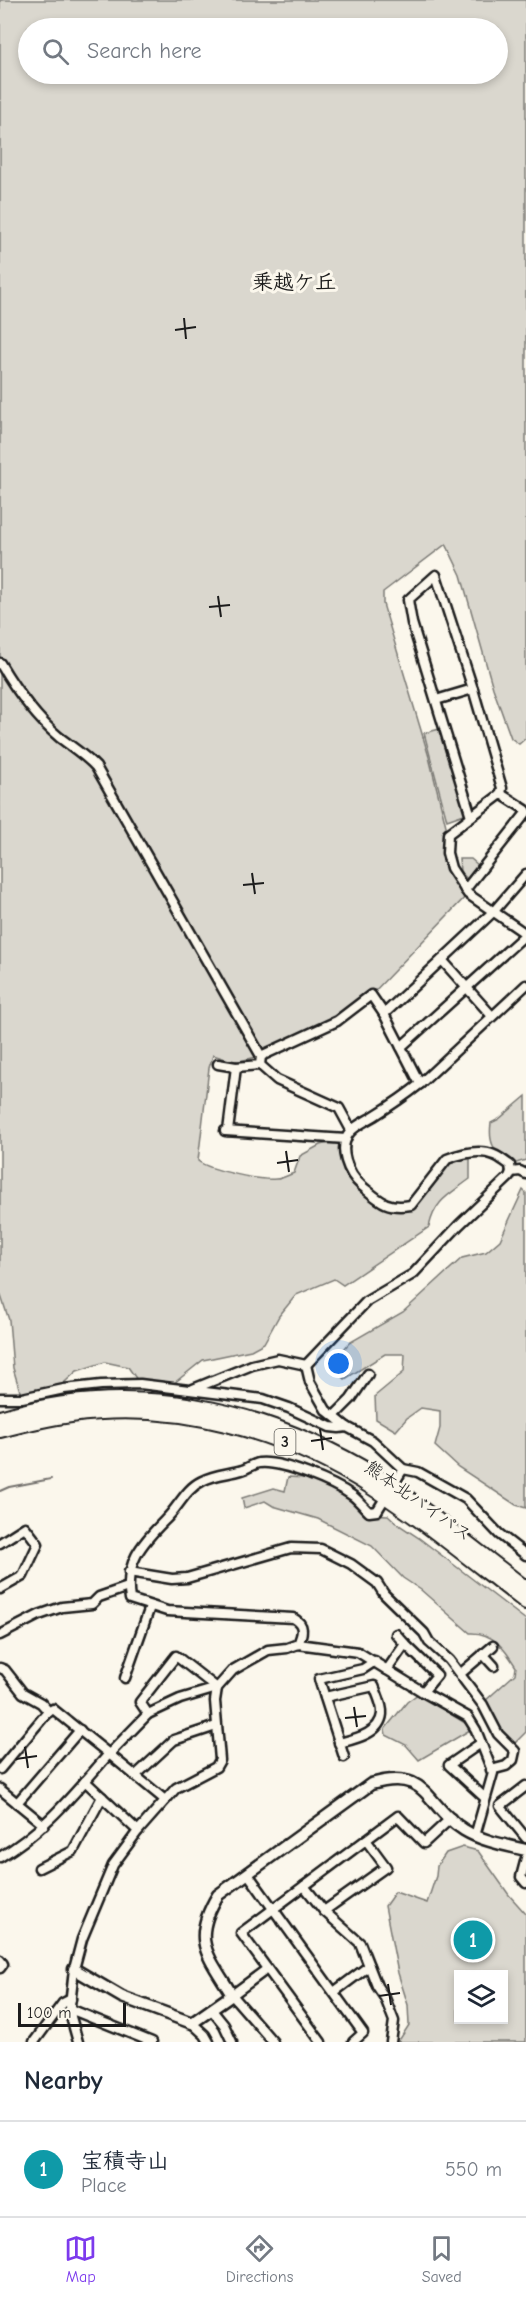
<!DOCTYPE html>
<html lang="en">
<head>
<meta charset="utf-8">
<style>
  :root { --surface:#fff; --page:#f6f6f7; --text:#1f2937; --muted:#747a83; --line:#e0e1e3; --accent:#7c3aed }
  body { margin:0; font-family:"Comic Neue","Klee One",sans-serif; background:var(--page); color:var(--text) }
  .controls { position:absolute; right:18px; bottom:18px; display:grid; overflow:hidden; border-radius:0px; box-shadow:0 3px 9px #0003 }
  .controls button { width:54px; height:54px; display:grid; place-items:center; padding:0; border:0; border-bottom:2px solid var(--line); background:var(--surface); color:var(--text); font:30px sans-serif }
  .scale { position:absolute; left:18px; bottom:15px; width:108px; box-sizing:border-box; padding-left:6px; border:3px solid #1c1c1c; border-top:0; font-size:16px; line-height:21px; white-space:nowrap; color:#1c1c1c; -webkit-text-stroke:4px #fbf7ec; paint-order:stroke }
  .you { position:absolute; left:339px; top:1364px; width:21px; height:21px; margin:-15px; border:4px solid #fff; border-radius:50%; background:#1a73e8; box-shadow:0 0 0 9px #1a73e833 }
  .badge { display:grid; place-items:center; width:39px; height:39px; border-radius:50%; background:var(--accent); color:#fff; font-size:20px; font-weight:700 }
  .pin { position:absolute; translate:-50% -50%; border:3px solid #fff; box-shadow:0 2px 6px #0006 }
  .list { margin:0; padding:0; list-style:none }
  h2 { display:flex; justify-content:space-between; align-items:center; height:78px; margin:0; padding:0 24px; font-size:26px }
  h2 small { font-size:20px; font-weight:400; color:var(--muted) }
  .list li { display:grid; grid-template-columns:39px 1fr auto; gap:18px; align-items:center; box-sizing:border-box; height:96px; padding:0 24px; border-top:2px solid var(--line) }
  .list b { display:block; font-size:22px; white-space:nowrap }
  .list p { margin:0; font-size:20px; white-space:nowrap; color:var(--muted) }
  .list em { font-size:20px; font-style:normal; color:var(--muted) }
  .icon { flex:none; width:33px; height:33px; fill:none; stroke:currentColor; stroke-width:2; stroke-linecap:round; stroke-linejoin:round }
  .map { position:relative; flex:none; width:526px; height:2042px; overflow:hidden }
  .search { position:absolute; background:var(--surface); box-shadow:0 3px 9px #0003; left:18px; right:18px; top:18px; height:66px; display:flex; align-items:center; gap:15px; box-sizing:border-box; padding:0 21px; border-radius:33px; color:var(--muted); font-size:22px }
  .sheet { height:174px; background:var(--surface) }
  nav { display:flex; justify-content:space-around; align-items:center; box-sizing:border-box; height:84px; border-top:2px solid var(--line); background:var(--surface); font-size:16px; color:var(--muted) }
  nav a { display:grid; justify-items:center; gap:3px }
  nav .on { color:var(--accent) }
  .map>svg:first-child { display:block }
  .green { fill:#dad7ce; stroke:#7b7a75; stroke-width:1.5; fill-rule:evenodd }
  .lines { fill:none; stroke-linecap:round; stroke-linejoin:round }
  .stream { stroke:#74726e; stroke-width:2 }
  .minor-casing { stroke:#1c1c1c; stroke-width:13 }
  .tertiary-casing { stroke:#1c1c1c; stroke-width:15 }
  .trunk-casing { stroke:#1c1c1c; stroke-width:18 }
  .minor { stroke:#fbf7ec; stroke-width:8 }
  .tertiary { stroke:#fbf7ec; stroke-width:10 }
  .trunk { stroke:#fbf7ec; stroke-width:14 }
  .ticks { fill:none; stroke:#1c1c1c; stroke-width:2 }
  .labels { text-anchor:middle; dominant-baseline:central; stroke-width:6; stroke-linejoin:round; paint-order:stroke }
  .shield { fill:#fbf7ec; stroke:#5f5e5a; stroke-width:1.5 }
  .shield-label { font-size:16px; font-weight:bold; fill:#1c1c1c }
  .street-label { font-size:18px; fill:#1c1c1c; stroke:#fbf7ec }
  .quarter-label { font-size:21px; font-weight:bold; fill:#1c1c1c; stroke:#fbf7ec }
</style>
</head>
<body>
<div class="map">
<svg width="526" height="2042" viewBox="0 0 526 2042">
  <rect width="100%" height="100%" fill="#fbf7ec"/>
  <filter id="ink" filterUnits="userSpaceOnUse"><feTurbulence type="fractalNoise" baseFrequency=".0167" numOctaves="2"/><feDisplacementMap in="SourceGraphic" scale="12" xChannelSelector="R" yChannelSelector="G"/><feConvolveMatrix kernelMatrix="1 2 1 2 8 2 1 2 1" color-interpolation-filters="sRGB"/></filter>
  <g filter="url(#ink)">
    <g class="green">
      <path d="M0 0H526V738L519 744 511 738 493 688 461 575 446 544 383 592V604L429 757 448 834 447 853 468 894 371 995 349 1013 261 1056 235 1062 213 1055 209 1068 198 1161C209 1170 261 1181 276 1179 282 1179 288 1175 294 1173L300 1156 320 1145 346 1139 348 1171 379 1200 411 1205 456 1156 470 1153V1179C449 1195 435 1200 429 1227L343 1285 334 1279 296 1295 279 1316 264 1343 251 1350 203 1360 168 1388 140 1384 128 1367 105 1362 77 1371 54 1392 22 1398 13 1368 9 1320 0 1293ZM28 28H498V74H28Z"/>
      <polygon points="440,729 467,813 447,820 424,733"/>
      <polygon points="459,859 471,859 478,865 467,879 460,871"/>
      <path d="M526 1096V1160L510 1165C495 1150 488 1146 491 1123L499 1119Z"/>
      <polygon points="523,1190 526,1193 526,1508 516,1505 458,1467 435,1446 440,1428 440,1411 421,1408 407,1418 396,1431 376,1419 375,1396 404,1372 405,1354 385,1354 345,1379 331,1365 349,1343 403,1312 462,1258 486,1252 500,1240"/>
      <path d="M288 1477 305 1478 327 1486 352 1501 361 1512 366 1514 388 1515 399 1525 419 1538 526 1620V1732L514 1744 496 1728 484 1702 515 1674 516 1667C505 1649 493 1632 470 1633L421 1590 403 1578 372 1546 318 1519 273 1506 265 1501 244 1508 242 1498 274 1488 285 1491Z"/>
      <polygon points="418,1694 470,1726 470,1730 419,1760 406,1745 386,1735 385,1729 407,1702"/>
      <path d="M463 1847 478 1851 509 1895 526 1914V2042H398L409 2025 408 2005 398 1973 385 1906 395 1892 427 1903 436 1876 437 1866 446 1853ZM458 1974H504V2020H458Z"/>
    </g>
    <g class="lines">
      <polyline class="stream" points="0,1491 9,1487 51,1479"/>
      <defs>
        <g id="minor">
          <path d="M0 663C16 690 35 717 59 737 72 747 85 755 96 767L261 1056 260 1065 236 1067 218 1064"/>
          <polyline points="436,700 473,689"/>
          <polyline points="501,794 526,810"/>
          <polyline points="471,816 412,623 408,600 436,575 473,689 502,788 501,794"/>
          <polyline points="465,890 526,813"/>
          <polyline points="442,960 492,1016"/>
          <polyline points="384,1014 494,911 526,874"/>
          <polyline points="401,1047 526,934 468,894 451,868 447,853 448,834 501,794"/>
          <polyline points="261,1056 337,1021 371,995 384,1014 420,1084"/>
          <polyline points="260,1065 277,1080 339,1108 351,1130"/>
          <polyline points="225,1131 346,1139"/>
          <polyline points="228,1131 236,1067"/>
          <path d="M511 1172 510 1165C505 1162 500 1157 494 1155 480 1149 460 1154 447 1159L411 1205C386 1209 380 1201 362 1186 348 1174 337 1148 350 1132 356 1125 366 1121 374 1116 390 1106 405 1096 420 1084L526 985"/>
          <polyline points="511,1172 520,1171 526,1174"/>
          <polyline points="306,1365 310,1382 326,1410 347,1427 373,1441 403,1469 418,1472 466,1499 499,1534 526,1555"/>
          <polyline points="306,1365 367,1301 413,1274 459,1225 509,1177 511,1172"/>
          <polyline points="193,1389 252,1365 278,1359 306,1365"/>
          <polyline points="0,1398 22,1398 64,1389 101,1385 140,1384 263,1399 289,1408 330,1427 339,1428 347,1427"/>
          <polyline points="334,1416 351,1399 368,1374"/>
          <polyline points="0,1543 25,1527 38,1544 23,1576 0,1589"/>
          <polyline points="129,1572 172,1579 187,1578 291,1548 321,1549 351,1564 377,1583 384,1594 424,1633 429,1642 449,1660 483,1705 498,1734 515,1751 513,1760 506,1766 491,1770"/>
          <polyline points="396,1634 405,1644"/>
          <polyline points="0,1635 39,1615 62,1607 92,1604 99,1597 128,1587"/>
          <path d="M298 1644C303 1633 305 1624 293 1618L167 1611 130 1599C124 1564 141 1544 165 1520 179 1507 185 1489 202 1481 215 1474 229 1474 242 1470 247 1469 253 1464 259 1463 281 1460 335 1483 353 1496 359 1501 364 1507 369 1512L377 1511 403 1469"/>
          <polyline points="483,1654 494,1666"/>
          <polyline points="0,1668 5,1670 23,1693 41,1703 49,1712"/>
          <polyline points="387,1670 405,1644 437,1675 423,1692"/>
          <polyline points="460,1674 493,1646"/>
          <polyline points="125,1678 150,1607"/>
          <path d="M325 1697 374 1686C377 1694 383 1706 382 1714 380 1734 354 1739 339 1743"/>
          <polyline points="148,1714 140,1702 176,1656 217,1688"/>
          <polyline points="481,1743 449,1765 485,1798"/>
          <polyline points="344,1757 319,1679 363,1669 375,1661"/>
          <path d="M0 1769 46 1714 53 1709 109 1754C75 1792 45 1831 0 1857"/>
          <polyline points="135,1776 174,1740 216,1726"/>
          <polyline points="85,1781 138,1831"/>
          <polyline points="526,1786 500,1806 526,1838"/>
          <polyline points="0,1789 44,1825"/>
          <polyline points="165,1800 109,1754 148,1714 180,1699 217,1688"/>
          <polyline points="17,1803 80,1730"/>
          <polyline points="526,1858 521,1877 526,1883"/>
          <polyline points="39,1868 73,1851 102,1797"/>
          <polyline points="248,1874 363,2033 353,2042"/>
          <polyline points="304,1886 324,1911 386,1867 366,1840"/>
          <polyline points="324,1911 360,1943 377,1986 385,1998 394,2021 391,2042"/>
          <polyline points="0,1960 3,1964 0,1968"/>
          <polyline points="267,1969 232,1995 273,2042"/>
          <polyline points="334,1992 369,1966"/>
          <polyline points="70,2009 152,2042"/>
          <polyline points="211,2009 224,2025 232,2042"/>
          <polyline points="192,2023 205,2035 209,2042"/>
          <polyline points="34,2042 63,2003 71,1999"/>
          <polyline points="78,2042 71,2017 70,2005 74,1969 82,1939 113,1865 138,1831 176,1788 216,1767 220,1760 215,1701 217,1688 233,1670 268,1650 287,1648 298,1644 358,1652 423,1692 468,1717 476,1730 493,1773 475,1836"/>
          <polyline points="321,2042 241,1933 398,1816 424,1843 451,1818"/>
        </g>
        <path id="tertiary" d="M74 1969 122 1997 192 2023 232 1995C208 1955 190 1941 218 1895L371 1784C429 1767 425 1806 464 1830 482 1841 505 1845 526 1850"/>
        <g id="trunk">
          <path d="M0 1418C132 1379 262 1406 378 1477 392 1485 405 1496 418 1506 455 1533 490 1561 526 1589"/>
          <path d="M0 1430C23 1424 47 1418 71 1415 176 1400 285 1431 373 1488 426 1522 476 1564 526 1602"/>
        </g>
      </defs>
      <use href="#minor" class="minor-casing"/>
      <use href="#tertiary" class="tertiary-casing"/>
      <use href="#trunk" class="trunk-casing"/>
      <use href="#minor" class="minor"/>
      <use href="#tertiary" class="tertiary"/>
      <use href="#trunk" class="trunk"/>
    </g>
  </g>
  <path class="ticks" d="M184 318 186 339M175 330 196 327M218 596 221 617M209 607 230 605M252 873 255 894M243 885 264 883M286 1151 289 1172M277 1163 298 1160M320 1429 323 1450M311 1441 332 1438M354 1707 357 1727M345 1718 366 1716M25 1747 28 1768M16 1759 37 1756M388 1984 391 2005M379 1996 400 1993"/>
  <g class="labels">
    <rect class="shield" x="274.5" y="1429" width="21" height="26" rx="4.5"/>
    <g class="shield-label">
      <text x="285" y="1442">3</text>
    </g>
    <g class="street-label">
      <text transform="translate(418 1501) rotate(35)">熊本北バイパス</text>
    </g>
    <g class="quarter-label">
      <text x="294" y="282">乗越ケ丘</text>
    </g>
  </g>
</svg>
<div class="controls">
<button><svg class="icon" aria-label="layers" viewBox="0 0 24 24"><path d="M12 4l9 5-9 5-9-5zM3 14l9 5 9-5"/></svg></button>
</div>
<div class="scale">100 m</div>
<div class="you"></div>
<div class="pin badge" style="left:473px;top:1940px;background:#0f9aa8">1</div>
<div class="search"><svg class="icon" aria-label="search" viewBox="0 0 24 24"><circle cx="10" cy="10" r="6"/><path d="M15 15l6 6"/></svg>Search here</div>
</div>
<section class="sheet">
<h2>Nearby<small></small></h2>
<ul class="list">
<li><span class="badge" style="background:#0f9aa8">1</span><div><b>宝積寺山</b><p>Place</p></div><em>550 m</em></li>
</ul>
</section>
<nav>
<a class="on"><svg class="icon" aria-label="map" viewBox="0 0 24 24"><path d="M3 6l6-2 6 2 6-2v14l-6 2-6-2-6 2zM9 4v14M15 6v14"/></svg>Map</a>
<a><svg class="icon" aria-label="directions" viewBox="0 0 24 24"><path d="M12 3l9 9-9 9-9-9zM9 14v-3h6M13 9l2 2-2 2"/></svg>Directions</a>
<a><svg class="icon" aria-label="saved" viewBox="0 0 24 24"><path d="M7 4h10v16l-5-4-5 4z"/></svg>Saved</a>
</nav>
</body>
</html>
